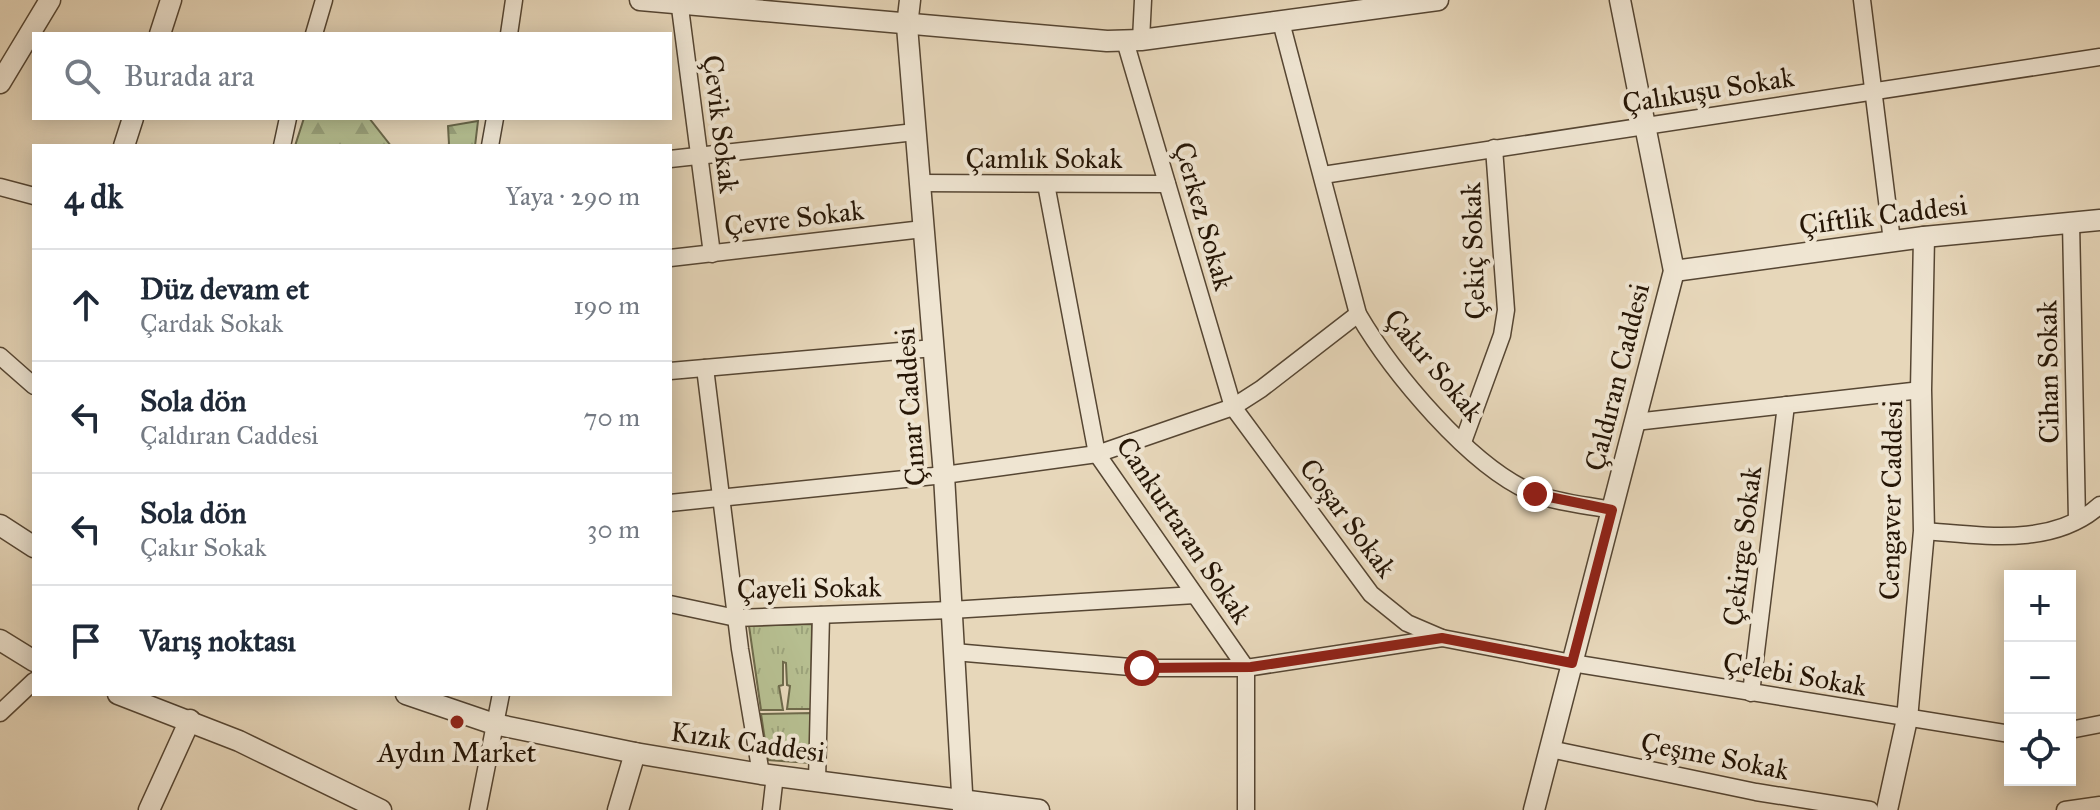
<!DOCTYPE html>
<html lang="tr">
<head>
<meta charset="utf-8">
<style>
  :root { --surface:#fff; --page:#f2f2f3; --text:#1f2937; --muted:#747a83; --line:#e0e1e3 }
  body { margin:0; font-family:"IM FELL Great Primer",serif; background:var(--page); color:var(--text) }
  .controls { position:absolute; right:24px; bottom:24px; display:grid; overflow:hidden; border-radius:0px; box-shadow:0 4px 20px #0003 }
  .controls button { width:72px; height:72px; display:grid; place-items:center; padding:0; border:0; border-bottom:2px solid var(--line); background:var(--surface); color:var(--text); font:40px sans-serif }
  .stop { position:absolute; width:24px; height:24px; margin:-18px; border:6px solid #8f2418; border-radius:50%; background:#fff }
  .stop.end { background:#8f2418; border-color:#fff; box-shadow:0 2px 8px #0008 }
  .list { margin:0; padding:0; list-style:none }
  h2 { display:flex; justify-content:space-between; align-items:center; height:104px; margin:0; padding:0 32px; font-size:34px }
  h2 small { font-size:26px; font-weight:400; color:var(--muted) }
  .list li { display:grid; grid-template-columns:52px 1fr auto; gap:24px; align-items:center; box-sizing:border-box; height:112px; padding:0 32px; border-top:2px solid var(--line) }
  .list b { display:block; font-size:30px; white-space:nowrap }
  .list p { margin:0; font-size:26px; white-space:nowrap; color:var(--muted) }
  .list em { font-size:26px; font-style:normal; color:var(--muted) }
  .icon { flex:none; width:44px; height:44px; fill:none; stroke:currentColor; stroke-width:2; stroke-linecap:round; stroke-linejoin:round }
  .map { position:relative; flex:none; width:2100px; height:810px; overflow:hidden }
  .search { position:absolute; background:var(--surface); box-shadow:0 4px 20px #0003; left:32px; top:32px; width:640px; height:88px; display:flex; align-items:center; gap:20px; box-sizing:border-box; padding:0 28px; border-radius:0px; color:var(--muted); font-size:30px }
  .panel { position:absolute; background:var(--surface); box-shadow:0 4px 20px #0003; left:32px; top:144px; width:640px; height:552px; border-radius:0px }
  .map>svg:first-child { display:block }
  .grass { fill:url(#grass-tufts); stroke:#6e6a4b; stroke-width:2 }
  .forest { fill:url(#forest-firs); stroke:#6e6a4b; stroke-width:2 }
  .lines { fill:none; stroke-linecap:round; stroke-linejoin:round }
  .minor-casing { stroke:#564633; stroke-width:19 }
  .tertiary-casing { stroke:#564633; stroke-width:23 }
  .minor { stroke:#efe5d2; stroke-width:16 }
  .tertiary { stroke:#efe5d2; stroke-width:20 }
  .route { stroke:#8f2418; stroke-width:10 }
  .poi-dot { fill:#8f2418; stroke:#efe5d2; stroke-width:3 }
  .labels { text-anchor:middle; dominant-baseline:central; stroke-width:8; stroke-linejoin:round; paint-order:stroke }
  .street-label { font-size:28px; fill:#261606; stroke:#efe5d2 }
  .poi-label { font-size:28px; fill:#261606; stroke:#efe5d2 }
</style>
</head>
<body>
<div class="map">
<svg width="2100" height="810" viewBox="0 0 2100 810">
  <defs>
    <pattern id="grass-tufts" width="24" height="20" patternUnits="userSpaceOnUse" patternTransform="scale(2)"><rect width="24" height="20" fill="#b6be90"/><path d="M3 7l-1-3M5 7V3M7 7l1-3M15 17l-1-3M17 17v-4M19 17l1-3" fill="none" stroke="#9ca37b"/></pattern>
    <pattern id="forest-firs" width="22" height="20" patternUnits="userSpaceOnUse" patternTransform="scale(2)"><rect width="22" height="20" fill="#b6be90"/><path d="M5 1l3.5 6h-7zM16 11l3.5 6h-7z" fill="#9ca37b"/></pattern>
  </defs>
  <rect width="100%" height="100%" fill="#e7d7ba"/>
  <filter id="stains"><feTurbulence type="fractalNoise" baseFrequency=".0025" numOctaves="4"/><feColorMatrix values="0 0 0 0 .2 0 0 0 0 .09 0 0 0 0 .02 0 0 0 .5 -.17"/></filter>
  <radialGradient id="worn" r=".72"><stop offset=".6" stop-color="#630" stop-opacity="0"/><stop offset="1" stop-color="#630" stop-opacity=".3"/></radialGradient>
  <g class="grass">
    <polygon points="812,624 811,709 787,709 790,686 787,685 786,663 783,662 783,685 779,686 783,710 761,710 749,626"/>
    <polygon points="811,713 810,763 768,760 761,714"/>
  </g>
  <g class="forest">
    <polygon points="304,118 369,118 391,146 295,146"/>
    <polygon points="478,121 475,146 446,146 449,144 448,126"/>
  </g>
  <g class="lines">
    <defs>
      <g id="minor">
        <polyline points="679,0 712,254"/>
        <polyline points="1862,0 1892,241"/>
        <path d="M1281 22 1358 314C1392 372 1470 467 1533 493 1558 503 1586 505 1612 510"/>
        <polyline points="314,34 324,0"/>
        <polyline points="509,34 514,0"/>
        <polyline points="1141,40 1143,0"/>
        <polyline points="1125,41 1233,407 1371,594 1407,623 1442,638"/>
        <polyline points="282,146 288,118"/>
        <polyline points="490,146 495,118"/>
        <polyline points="670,159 915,132"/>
        <polyline points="1323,175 2100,57"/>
        <polyline points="920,183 1167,184"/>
        <polyline points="1046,184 1097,454 1246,668 1246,810"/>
        <polyline points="0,187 34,196"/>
        <polyline points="2071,222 2077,520"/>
        <polyline points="670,258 923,229"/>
        <polyline points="0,356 34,386"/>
        <polyline points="705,368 740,649 761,774"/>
        <polyline points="670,371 934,348"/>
        <polyline points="1635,422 1921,390"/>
        <polyline points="1463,442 1502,335 1506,310 1494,148"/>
        <polyline points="670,503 944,475 1097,454 1233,407 1261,389 1358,314"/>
        <path d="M1924 531C1981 535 2053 548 2100 505"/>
        <polyline points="670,604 736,618 951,610 1195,595"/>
        <polyline points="954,652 1142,668 1246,668 1442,638 1572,663 2010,734"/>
        <polyline points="1751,693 1786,405"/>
        <polyline points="0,713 34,681"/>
        <polyline points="2070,730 2100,724"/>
        <polyline points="1550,749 1756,792 1870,810"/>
        <polyline points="817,781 821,615"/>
        <polyline points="478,810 501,694"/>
        <polyline points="771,810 775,775"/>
        <polyline points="2065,810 2100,805"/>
      </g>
      <g id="tertiary">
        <polyline points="640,0 1107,41 1141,40 1438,0"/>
        <polyline points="910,0 907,26 944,475 963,810"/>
        <polyline points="160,34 171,0"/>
        <polyline points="0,83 50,0"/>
        <polyline points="124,146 133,118"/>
        <polyline points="1674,271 1924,237 2100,220"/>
        <polyline points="0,525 34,547"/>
        <polyline points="0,640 34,661"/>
        <polyline points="118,694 239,741 381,810"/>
        <polyline points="406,694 494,724 635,753 761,774 1039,810"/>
        <polyline points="149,810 190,720"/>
        <polyline points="618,810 635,753"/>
        <polyline points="1534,810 1674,271 1620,0"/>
        <polyline points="1887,810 1907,719 1924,531 1921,390 1924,237"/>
      </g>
    </defs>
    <use href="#minor" class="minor-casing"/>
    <use href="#tertiary" class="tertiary-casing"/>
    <use href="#minor" class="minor"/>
    <use href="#tertiary" class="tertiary"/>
  </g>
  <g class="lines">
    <polyline class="route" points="1142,668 1251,667 1442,638 1572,663 1612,510 1535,494"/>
  </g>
  <circle class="poi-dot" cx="457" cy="722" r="8"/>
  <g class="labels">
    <g class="street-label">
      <text transform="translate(1708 90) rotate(-9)">Çalıkuşu Sokak</text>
      <text transform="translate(721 124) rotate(83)">Çevik Sokak</text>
      <text x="1044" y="158">Çamlık Sokak</text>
      <text transform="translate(1883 215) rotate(-7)">Çiftlik Caddesi</text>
      <text transform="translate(1204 216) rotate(74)">Çerkez Sokak</text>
      <text transform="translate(794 218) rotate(-7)">Çevre Sokak</text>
      <text transform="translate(1473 251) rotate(-92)">Çekiç Sokak</text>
      <text transform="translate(1434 365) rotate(50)">Çakır Sokak</text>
      <text transform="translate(2048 372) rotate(-91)">Cihan Sokak</text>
      <text transform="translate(1617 377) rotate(-76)">Çaldıran Caddesi</text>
      <text transform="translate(910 407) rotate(-94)">Çınar Caddesi</text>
      <text transform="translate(1891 500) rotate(-89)">Cengaver Caddesi</text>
      <text transform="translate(1348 518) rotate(53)">Coşar Sokak</text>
      <text transform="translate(1184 530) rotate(56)">Cankurtaran Sokak</text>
      <text transform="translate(1742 546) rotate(-83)">Çekirge Sokak</text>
      <text transform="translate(809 588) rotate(-1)">Çayeli Sokak</text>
      <text transform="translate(1795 674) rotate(10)">Çelebi Sokak</text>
      <text transform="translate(748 742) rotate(8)">Kızık Caddesi</text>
      <text transform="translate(1715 756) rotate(11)">Çeşme Sokak</text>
    </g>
    <g class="poi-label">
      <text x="457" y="752">Aydın Market</text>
    </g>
  </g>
  <rect width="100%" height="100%" filter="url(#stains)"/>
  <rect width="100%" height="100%" fill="url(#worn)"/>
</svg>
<div class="controls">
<button>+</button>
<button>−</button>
<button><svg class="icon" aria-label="locate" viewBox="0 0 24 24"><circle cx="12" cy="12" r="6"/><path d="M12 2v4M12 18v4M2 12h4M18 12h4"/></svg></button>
</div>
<div class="stop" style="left:1142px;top:668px"></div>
<div class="stop end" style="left:1535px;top:494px"></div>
<div class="search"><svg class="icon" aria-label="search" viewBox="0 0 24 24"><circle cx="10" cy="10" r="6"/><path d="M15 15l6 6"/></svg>Burada ara</div>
<section class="panel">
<h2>4 dk<small>Yaya · 290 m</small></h2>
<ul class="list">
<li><svg class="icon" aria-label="ahead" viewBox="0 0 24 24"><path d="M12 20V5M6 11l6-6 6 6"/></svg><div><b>Düz devam et</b><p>Çardak Sokak</p></div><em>190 m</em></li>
<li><svg class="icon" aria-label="left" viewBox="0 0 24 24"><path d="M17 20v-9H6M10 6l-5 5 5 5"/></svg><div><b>Sola dön</b><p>Çaldıran Caddesi</p></div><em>70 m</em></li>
<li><svg class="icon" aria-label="left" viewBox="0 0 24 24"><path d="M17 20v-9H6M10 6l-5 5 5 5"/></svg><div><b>Sola dön</b><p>Çakır Sokak</p></div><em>30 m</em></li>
<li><svg class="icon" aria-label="arrive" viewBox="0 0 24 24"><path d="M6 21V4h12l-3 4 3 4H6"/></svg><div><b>Varış noktası</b></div></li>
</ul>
</section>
</div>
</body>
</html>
